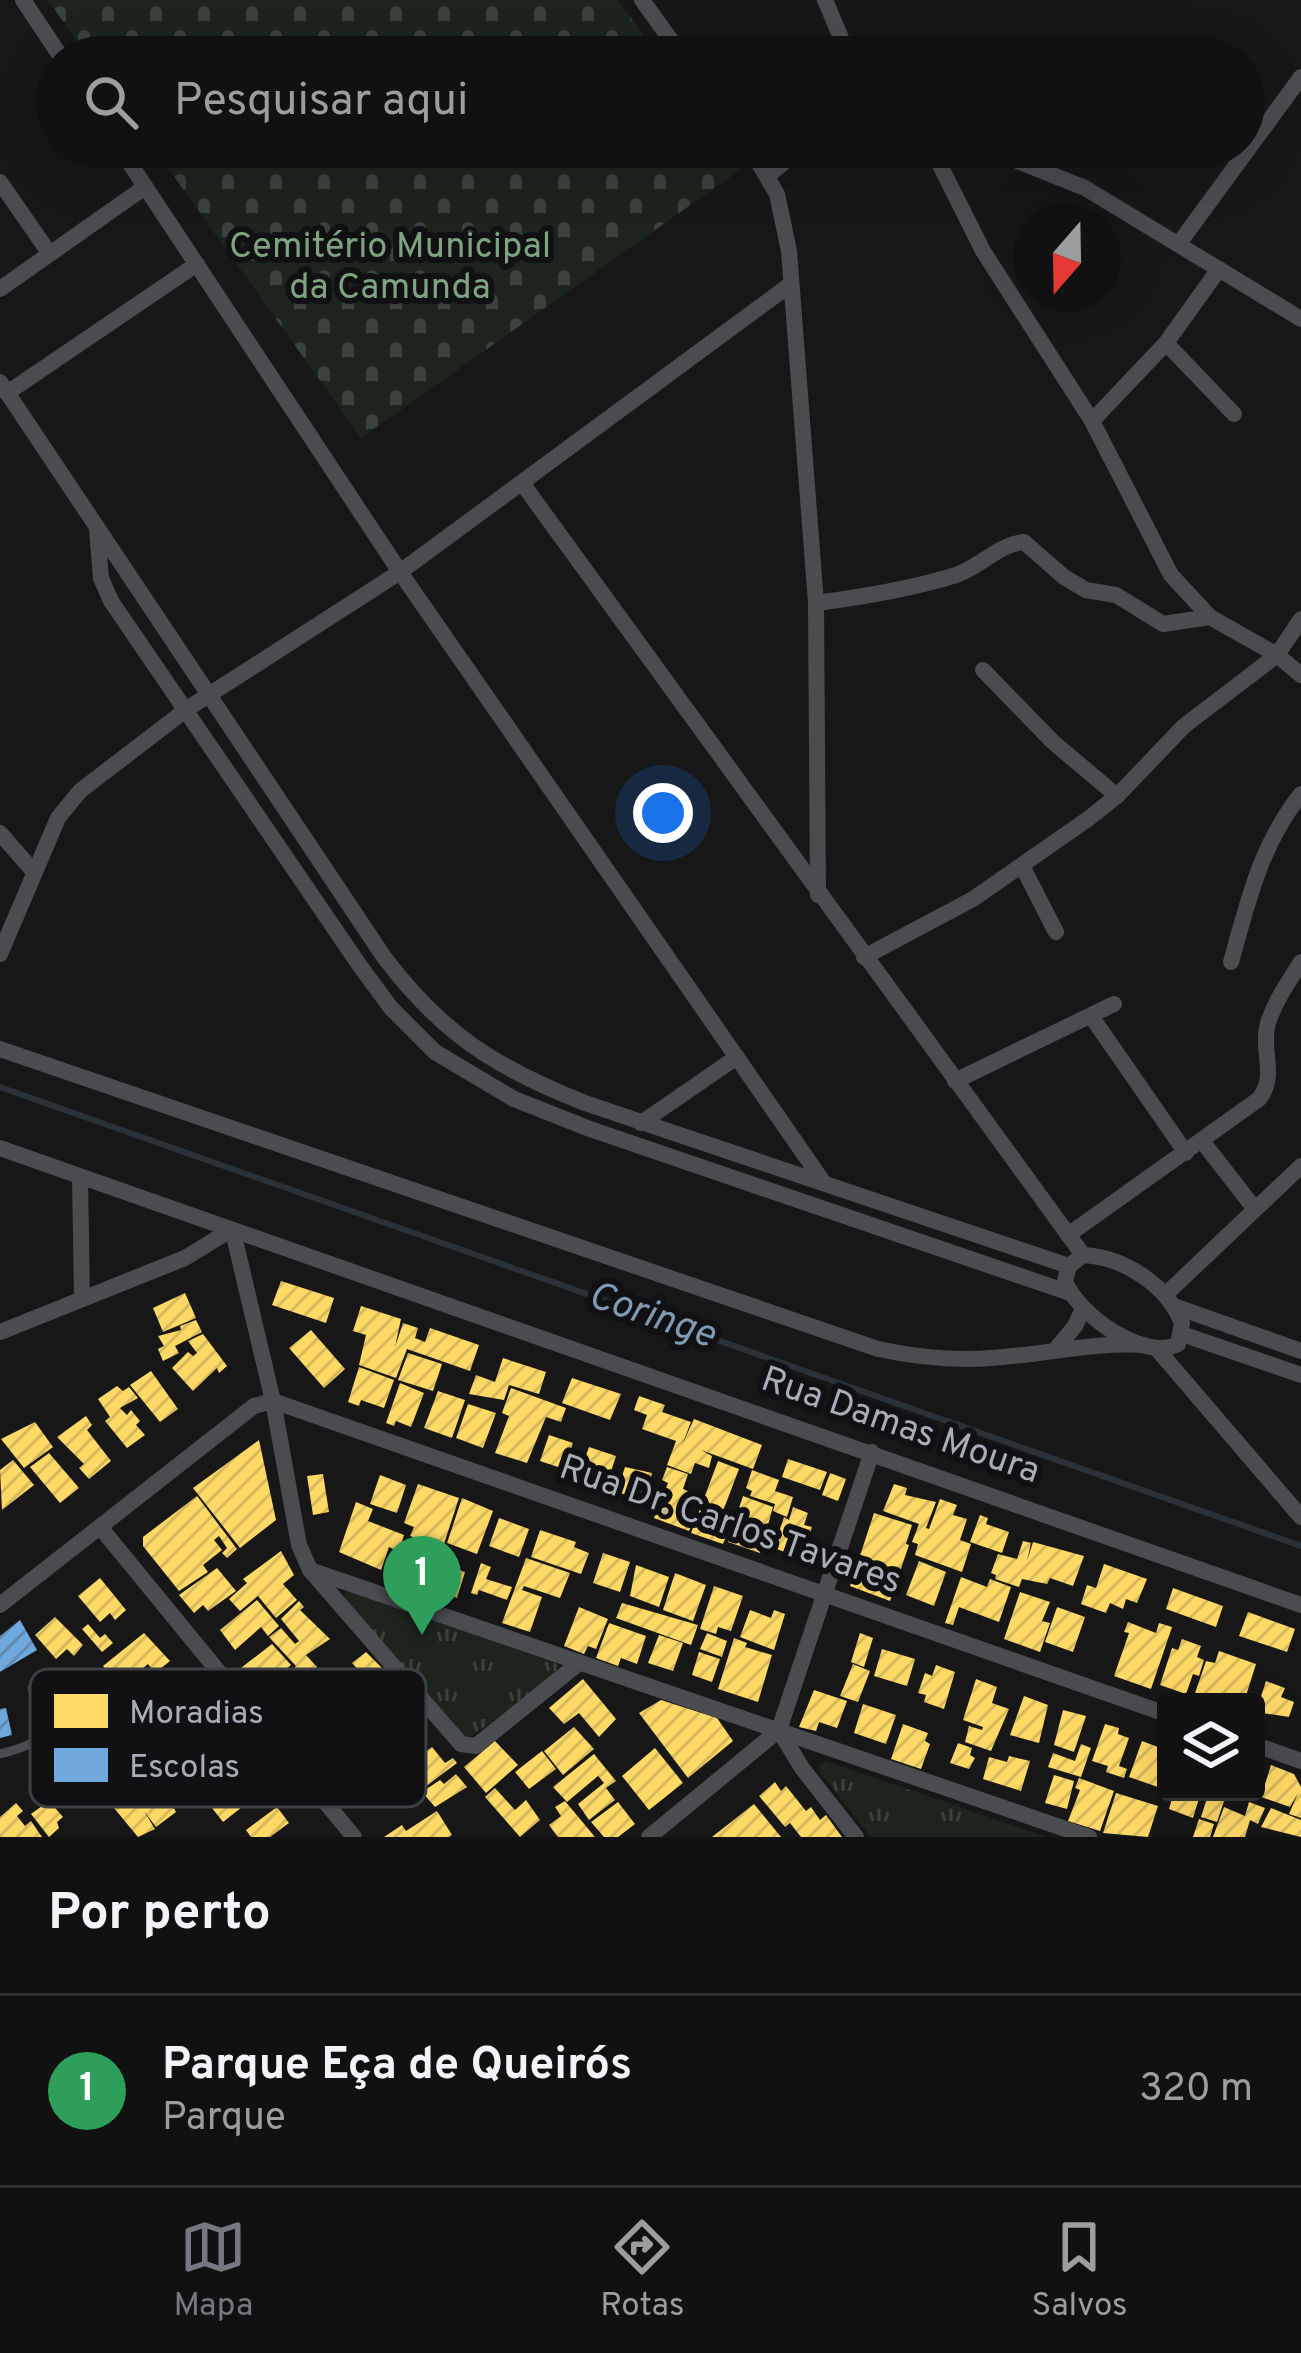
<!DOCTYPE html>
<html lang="pt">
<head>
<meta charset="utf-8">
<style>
  :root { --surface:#111; --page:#1a1a1a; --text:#f1f3f6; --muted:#9c9d9f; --line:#303131; --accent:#757880 }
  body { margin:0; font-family:Overpass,sans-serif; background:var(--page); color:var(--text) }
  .controls { position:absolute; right:36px; bottom:36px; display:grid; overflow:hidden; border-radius:12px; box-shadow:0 12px 48px #0002 }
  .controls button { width:108px; height:108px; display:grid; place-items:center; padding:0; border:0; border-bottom:3px solid var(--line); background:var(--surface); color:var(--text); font:60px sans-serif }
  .compass { position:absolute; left:1013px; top:204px; width:108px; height:108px; border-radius:50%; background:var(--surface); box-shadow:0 12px 48px #0002; rotate:200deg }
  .you { position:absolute; left:663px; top:813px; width:42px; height:42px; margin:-30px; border:9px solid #fff; border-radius:50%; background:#1a73e8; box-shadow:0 0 0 18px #1a73e833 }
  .badge { display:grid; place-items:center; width:78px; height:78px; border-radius:50%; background:var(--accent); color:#fff; font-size:39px; font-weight:700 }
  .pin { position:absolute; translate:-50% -99px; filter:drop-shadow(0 3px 6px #0008) }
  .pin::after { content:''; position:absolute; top:63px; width:42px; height:36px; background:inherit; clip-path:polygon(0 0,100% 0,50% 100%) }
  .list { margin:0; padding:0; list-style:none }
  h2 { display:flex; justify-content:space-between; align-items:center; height:156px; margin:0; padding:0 48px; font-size:51px }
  h2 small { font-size:39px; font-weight:400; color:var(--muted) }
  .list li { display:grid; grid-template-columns:78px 1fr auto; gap:36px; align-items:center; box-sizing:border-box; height:192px; padding:0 48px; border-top:3px solid var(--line) }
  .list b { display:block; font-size:45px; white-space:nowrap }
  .list p { margin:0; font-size:39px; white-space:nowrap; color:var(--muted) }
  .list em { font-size:39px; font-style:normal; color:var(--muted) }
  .icon { flex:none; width:66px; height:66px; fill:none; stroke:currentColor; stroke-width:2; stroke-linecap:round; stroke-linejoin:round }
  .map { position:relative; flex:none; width:1301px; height:1837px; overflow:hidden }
  .search { position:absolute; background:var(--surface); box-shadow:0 12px 48px #0002; left:36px; right:36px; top:36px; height:132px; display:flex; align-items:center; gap:30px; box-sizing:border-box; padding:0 42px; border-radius:66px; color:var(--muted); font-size:45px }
  .sheet { height:348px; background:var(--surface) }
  nav { display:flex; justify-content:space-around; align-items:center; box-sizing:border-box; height:168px; border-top:3px solid var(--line); background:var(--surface); font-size:33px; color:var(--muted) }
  nav a { display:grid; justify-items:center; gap:6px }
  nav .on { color:var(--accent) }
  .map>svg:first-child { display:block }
  .cemetery { fill:url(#cemetery-stones) }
  .park { fill:url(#park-tufts) }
  .homes { fill:url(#homes-hatch) }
  .schools { fill:url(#schools-hatch) }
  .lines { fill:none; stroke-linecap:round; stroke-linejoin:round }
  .stream { stroke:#2a3239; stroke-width:6 }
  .service { stroke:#4b4c50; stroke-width:9 }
  .minor { stroke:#4b4c50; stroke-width:16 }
  .labels { text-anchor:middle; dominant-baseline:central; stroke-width:12; stroke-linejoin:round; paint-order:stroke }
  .park-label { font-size:36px; fill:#7fa381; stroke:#111113 }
  .street-label { font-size:36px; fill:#a8adb8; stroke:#111113 }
  .water-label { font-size:39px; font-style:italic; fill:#7f9bb3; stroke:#111113 }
  .key { fill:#111113; stroke:#3e4045; stroke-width:3 }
  .key-label { font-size:33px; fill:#a8adb8 }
</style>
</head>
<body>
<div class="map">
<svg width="1301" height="1837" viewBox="0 0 1301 1837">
  <defs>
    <pattern id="cemetery-stones" width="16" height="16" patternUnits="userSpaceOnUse" patternTransform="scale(3)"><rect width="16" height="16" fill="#1d241e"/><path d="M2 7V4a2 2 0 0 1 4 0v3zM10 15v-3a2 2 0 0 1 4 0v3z" fill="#3b413d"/></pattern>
    <pattern id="park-tufts" width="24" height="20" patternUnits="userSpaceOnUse" patternTransform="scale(3)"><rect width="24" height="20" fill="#1d241e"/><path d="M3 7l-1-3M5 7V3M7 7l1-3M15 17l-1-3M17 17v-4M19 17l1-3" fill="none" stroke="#3b413d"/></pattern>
    <pattern id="homes-hatch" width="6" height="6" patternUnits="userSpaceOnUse" patternTransform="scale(3)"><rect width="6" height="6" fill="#ffd966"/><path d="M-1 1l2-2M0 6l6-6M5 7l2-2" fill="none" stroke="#d6b85d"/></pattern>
    <pattern id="schools-hatch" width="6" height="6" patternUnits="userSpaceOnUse" patternTransform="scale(3)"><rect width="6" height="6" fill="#6fa8dc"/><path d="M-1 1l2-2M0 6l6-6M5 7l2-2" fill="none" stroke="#608bb3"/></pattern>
  </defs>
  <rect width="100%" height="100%" fill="#171717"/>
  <g class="cemetery">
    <polygon points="48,0 618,0 659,57 88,57"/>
    <polygon points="153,147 724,147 740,170 361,438"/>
  </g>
  <g class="park">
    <polygon points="349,1591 560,1665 554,1676 472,1736 461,1736 344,1604 344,1595"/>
    <polygon points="825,1761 1047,1837 871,1837 817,1768"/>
  </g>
  <g class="homes">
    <polygon points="281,1281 334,1298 326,1323 272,1305"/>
    <polygon points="185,1293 196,1318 163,1332 153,1308"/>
    <polygon points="361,1306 401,1319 395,1347 403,1323 418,1328 415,1338 425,1342 430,1328 479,1345 470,1371 407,1349 396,1378 359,1365 366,1335 353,1331"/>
    <polygon points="196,1320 202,1332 175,1346 179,1353 163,1361 158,1349 164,1346 158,1336 181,1330 180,1326"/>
    <polygon points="311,1330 345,1369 324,1388 289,1348"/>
    <polygon points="203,1334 227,1366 219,1373 217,1368 193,1391 172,1368 188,1352 193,1356 197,1353 188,1341"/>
    <polygon points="408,1353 442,1364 433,1391 398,1380"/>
    <polygon points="503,1358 546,1372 539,1394 509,1385 504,1400 469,1394 476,1375 495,1382"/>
    <polygon points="359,1367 394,1380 384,1408 361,1400 359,1406 348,1402"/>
    <polygon points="151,1371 178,1409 160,1422 130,1385"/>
    <polygon points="572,1378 621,1394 610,1420 562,1403"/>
    <polygon points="400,1383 424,1393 411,1427 396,1421 394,1426 386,1423"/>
    <polygon points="117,1386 123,1391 129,1387 138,1398 120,1408 127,1415 131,1410 140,1421 136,1425 145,1435 127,1448 105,1421 110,1417 98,1399"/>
    <polygon points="511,1388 566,1408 561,1422 546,1417 527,1463 495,1453 509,1416 502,1413"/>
    <polygon points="438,1391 465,1400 452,1438 424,1428"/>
    <polygon points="639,1396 665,1405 662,1412 691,1422 682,1445 694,1419 762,1445 753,1469 701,1450 712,1456 709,1468 695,1463 691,1474 667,1465 676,1441 642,1429 647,1415 634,1410"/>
    <polygon points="468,1404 496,1413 483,1448 456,1438"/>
    <polygon points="86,1416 92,1425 87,1430 111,1461 89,1479 79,1468 84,1464 57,1437"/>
    <polygon points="35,1422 53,1447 24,1468 1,1439"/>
    <polygon points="549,1435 573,1443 564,1469 540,1461"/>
    <polygon points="259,1440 276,1520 240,1548 193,1488"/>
    <polygon points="589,1447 616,1456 607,1484 579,1475"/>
    <polygon points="49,1453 79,1488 60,1503 30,1467"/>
    <polygon points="788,1459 827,1472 820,1490 782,1477"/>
    <polygon points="13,1460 34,1485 2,1510 0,1470"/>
    <polygon points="718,1461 739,1469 717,1527 728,1531 723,1544 691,1533"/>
    <polygon points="625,1467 652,1473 646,1501 617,1492"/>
    <polygon points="667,1467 688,1474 683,1489 690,1492 682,1514 694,1519 689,1531 654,1518 668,1483 662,1480"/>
    <polygon points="752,1470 779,1480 775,1491 793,1497 787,1517 773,1511 775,1504 750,1496 752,1491 746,1488"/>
    <polygon points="830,1473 846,1479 838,1501 822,1495"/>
    <polygon points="323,1474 329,1512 313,1515 307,1476"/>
    <polygon points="380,1475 406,1485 397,1513 370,1504"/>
    <polygon points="418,1484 459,1498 443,1547 410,1536 414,1527 404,1523"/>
    <polygon points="894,1484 907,1488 905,1495 936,1502 926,1528 929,1529 940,1499 957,1505 953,1515 967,1519 960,1540 971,1544 962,1572 915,1555 918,1544 912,1542 919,1524 883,1511"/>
    <polygon points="197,1496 237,1549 227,1558 222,1553 227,1548 219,1536 214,1540 222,1550 203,1565 208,1572 179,1591 143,1546 143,1537"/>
    <polygon points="743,1496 773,1507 760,1553 728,1542"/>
    <polygon points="462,1498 493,1511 477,1554 447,1543"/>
    <polygon points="356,1502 373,1509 368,1521 404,1535 399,1552 389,1547 381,1570 339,1552"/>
    <polygon points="793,1507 808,1513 804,1525 812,1527 802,1558 768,1546 771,1539 776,1541 784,1517 789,1520"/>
    <polygon points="874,1513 912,1525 906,1544 909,1545 890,1601 850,1586"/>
    <polygon points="980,1515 988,1518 986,1524 1009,1532 1002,1553 970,1542"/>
    <polygon points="499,1518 529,1529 519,1557 489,1546"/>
    <polygon points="540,1530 576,1542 574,1547 589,1553 581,1574 531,1557"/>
    <polygon points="1023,1541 1031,1543 1027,1561 1033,1542 1084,1556 1073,1586 1050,1578 1047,1584 1022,1579 1019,1587 995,1579 996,1575 991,1573 998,1554 1017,1559"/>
    <polygon points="418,1549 439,1556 432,1576 424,1574 421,1585 407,1580"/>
    <polygon points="281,1551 294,1575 283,1584 297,1600 276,1618 258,1596 240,1611 229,1599 247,1583 243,1579"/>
    <polygon points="603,1553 630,1562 620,1592 593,1583"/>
    <polygon points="526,1558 570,1573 560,1598 524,1586 522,1590 542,1597 530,1632 502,1623"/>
    <polygon points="919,1561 946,1572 934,1606 906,1595"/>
    <polygon points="439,1563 465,1572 457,1598 431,1589"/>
    <polygon points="481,1563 491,1567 486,1579 512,1587 507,1600 479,1590 477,1595 471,1593"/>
    <polygon points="1104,1564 1147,1579 1137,1603 1126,1599 1123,1609 1110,1603 1106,1613 1081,1604 1087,1585 1096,1588"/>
    <polygon points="636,1565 669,1577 659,1607 630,1596"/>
    <polygon points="217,1568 236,1591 208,1611 203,1605 194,1613 179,1595"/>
    <polygon points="675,1573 706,1585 693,1621 663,1610"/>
    <polygon points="961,1577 987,1587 990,1579 1011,1587 999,1622 959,1607 953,1625 945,1623"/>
    <polygon points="100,1578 126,1610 115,1620 110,1613 100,1622 78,1596"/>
    <polygon points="714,1586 743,1596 731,1631 718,1627 716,1634 700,1629"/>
    <polygon points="1173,1588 1223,1606 1216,1627 1166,1609"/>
    <polygon points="1020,1592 1050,1602 1042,1621 1050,1623 1040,1652 1004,1639"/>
    <polygon points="257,1600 279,1626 268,1636 261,1627 235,1650 220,1630"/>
    <polygon points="299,1601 304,1607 300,1610 330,1639 306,1655 317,1667 301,1680 293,1669 296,1666 269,1637 281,1628 295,1644 299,1641 281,1619"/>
    <polygon points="622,1603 698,1625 691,1645 616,1618"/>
    <polygon points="579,1607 608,1619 596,1649 588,1646 584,1654 564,1646"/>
    <polygon points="1057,1607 1085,1617 1073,1652 1045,1642"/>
    <polygon points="750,1610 771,1618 774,1610 785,1614 774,1650 740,1637"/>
    <polygon points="1248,1612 1295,1629 1287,1652 1239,1636"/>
    <polygon points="55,1617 83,1645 74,1656 67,1649 56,1659 35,1635"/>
    <polygon points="1128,1622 1156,1633 1159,1623 1172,1627 1151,1689 1114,1676 1129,1633 1124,1632"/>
    <polygon points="609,1623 646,1636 637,1664 621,1658 618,1666 596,1658"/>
    <polygon points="88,1624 100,1638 105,1634 113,1643 102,1652 82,1629"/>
    <polygon points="144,1633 170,1661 155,1673 148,1664 120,1687 103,1666"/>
    <polygon points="707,1633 727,1641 722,1657 700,1649"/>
    <polygon points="860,1633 873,1638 864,1667 851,1662"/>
    <polygon points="659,1635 683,1643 673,1671 648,1663"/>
    <polygon points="734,1638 747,1643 745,1647 772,1655 758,1702 718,1689"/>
    <polygon points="1182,1639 1201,1646 1197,1657 1204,1660 1199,1676 1193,1674 1186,1694 1160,1685 1172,1648 1178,1650"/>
    <polygon points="272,1644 291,1665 257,1693 237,1671"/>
    <polygon points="882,1649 915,1659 907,1686 874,1676"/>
    <polygon points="1219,1651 1256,1664 1244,1702 1192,1702 1206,1661 1215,1663"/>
    <polygon points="366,1652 397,1683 382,1695 352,1663"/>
    <polygon points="699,1652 720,1659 712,1682 692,1675"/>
    <polygon points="853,1664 870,1671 858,1702 840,1696"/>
    <polygon points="936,1665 955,1672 944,1709 924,1702 926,1695 918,1693 925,1673 932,1676"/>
    <polygon points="583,1679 616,1719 599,1737 579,1713 564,1724 549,1708"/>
    <polygon points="976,1679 997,1687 992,1703 1009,1709 991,1751 965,1742 969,1726 982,1730 983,1727 963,1720"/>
    <polygon points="1266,1681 1285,1688 1281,1697 1294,1702 1289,1717 1256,1712"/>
    <polygon points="814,1690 847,1701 837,1728 819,1722 816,1731 799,1727"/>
    <polygon points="1024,1696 1048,1705 1039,1743 1010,1735"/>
    <polygon points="661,1700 717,1718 733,1741 688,1778 639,1713"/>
    <polygon points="863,1704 896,1715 886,1744 854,1733"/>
    <polygon points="1063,1710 1086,1716 1074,1752 1054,1745"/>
    <polygon points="903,1724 928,1733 925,1741 930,1744 921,1769 891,1759"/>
    <polygon points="1105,1724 1119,1728 1118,1734 1129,1738 1119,1766 1127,1769 1124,1778 1106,1772 1108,1766 1092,1761"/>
    <polygon points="574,1727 594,1749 563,1775 544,1751"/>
    <polygon points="495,1741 518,1765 486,1793 464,1767"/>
    <polygon points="1142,1741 1166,1750 1166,1766 1158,1787 1129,1777"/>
    <polygon points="958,1743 972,1748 970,1755 975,1758 969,1769 950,1763"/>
    <polygon points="1081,1744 1091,1748 1081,1777 1048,1767 1053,1753 1075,1761"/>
    <polygon points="432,1747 445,1763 453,1758 457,1763 421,1790 404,1768"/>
    <polygon points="655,1748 683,1783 649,1810 622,1776"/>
    <polygon points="542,1751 556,1769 529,1789 515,1772"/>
    <polygon points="594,1754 616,1781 606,1788 615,1800 589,1820 578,1804 604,1783 598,1776 567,1802 553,1787"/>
    <polygon points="1009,1756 1030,1761 1021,1791 983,1779 989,1757 1007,1762"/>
    <polygon points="255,1765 270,1785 223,1822 201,1794 219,1779 226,1787"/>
    <polygon points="1271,1765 1294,1774 1301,1787 1301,1818 1289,1814 1298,1793 1290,1807 1261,1797"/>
    <polygon points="456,1774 467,1787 435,1807 422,1792 440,1780 444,1784"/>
    <polygon points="1054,1775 1074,1781 1067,1809 1045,1803"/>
    <polygon points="1079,1778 1114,1791 1100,1831 1068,1821 1080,1790 1075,1788"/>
    <polygon points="775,1782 781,1791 786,1786 806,1811 811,1807 820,1820 826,1815 842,1837 801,1837 790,1823 785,1827 759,1796"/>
    <polygon points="122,1784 139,1808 164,1791 176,1812 156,1827 144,1811 155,1829 138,1837 104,1796"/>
    <polygon points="495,1788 515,1810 526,1800 540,1820 520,1837 485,1797"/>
    <polygon points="1174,1792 1201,1792 1193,1818 1169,1809"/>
    <polygon points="1209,1792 1227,1792 1217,1822 1201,1817"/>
    <polygon points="1116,1793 1158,1806 1148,1837 1103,1833"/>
    <polygon points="49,1801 63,1817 57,1822 59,1828 49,1837 31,1814"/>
    <polygon points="565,1801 595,1837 558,1837 549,1825 561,1816 555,1807"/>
    <polygon points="618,1802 635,1824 618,1837 604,1837 591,1822"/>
    <polygon points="1249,1802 1265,1808 1258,1824 1250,1820 1245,1837 1213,1837 1224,1807 1245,1816"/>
    <polygon points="16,1803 23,1811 17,1816 25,1826 31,1821 42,1837 0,1837 0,1817"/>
    <polygon points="754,1804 781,1837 712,1837"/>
    <polygon points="277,1807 289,1823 270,1837 251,1837 246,1830"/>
    <polygon points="1271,1808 1301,1820 1301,1837 1261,1827"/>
    <polygon points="437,1811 452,1835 449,1837 384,1837 402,1825 406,1831"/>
    <polygon points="1199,1819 1214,1824 1210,1837 1193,1837"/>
  </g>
  <g class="schools">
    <polygon points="20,1620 37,1650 0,1672 0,1636"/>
    <polygon points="6,1708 12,1735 0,1738 0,1709"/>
  </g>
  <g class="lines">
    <polyline class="stream" points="0,1087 1301,1546"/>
    <path class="service" d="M0 1754C49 1741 48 1734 32 1688"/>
    <g class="minor">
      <polyline points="23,0 61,57"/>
      <polyline points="642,0 683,57"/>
      <polyline points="825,0 849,57"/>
      <polyline points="119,147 400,572 824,1183"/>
      <polyline points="749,147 777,194 789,251 816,603 818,895"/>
      <polyline points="931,147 983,251 1092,421 1171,575 1210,617 1277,655 1301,675"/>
      <polyline points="983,147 1085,188 1301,319"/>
      <polyline points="769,175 802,147"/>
      <polyline points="0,182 50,254"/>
      <polyline points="1180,242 1301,77"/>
      <polyline points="0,289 145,187"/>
      <polyline points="1166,343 1234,414"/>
      <path d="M0 382 384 957C442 1034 496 1068 585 1103L1069 1266"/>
      <polyline points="7,393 197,264"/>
      <polyline points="1092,421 1166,343 1219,269"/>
      <polyline points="522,483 1083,1255"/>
      <polyline points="97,530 101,578 111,601 360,966 391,1008 435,1052 514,1099 590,1129 1070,1293"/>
      <path d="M816 603C863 597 911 589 956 575 980 567 999 544 1024 542L1064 577 1086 590 1116 595 1163 624 1210 617"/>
      <polyline points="983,670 1053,742 1117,796"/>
      <polyline points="0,833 34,872"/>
      <polyline points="1022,866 1056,932"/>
      <polyline points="0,954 58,818 80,791 187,709 400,572 791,284"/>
      <polyline points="864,957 973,899 1088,819 1117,796 1184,726 1277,655 1301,619"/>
      <path d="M1231 962C1248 901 1261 844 1301 794"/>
      <polyline points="1091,1016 1186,1153"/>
      <path d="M0 1049 878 1349C916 1357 953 1361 991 1358 1042 1355 1092 1342 1143 1345"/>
      <polyline points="955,1081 1114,1004"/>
      <polyline points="641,1123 737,1057"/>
      <polyline points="1202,1141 1254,1208"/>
      <polyline points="0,1148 1301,1605"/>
      <polyline points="80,1177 82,1298"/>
      <polyline points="233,1232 273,1401 299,1545 310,1570 461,1744 476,1746 579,1663"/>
      <path d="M1068 1235 1259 1099C1278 1075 1260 1050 1268 1023 1275 1001 1289 981 1301 962"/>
      <path d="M1083 1255C1124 1257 1167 1285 1182 1323L1178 1344C1144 1362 1077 1314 1065 1281L1069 1266Z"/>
      <polyline points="1165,1295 1301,1166"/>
      <polyline points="1174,1306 1301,1351"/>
      <polyline points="0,1332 185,1258 229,1231"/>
      <polyline points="1182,1334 1301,1375"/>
      <polyline points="1157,1349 1301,1517"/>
      <polyline points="1055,1350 1075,1326 1083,1309"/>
      <polyline points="100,1527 354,1837"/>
      <polyline points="310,1570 1089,1837"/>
      <polyline points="0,1605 254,1406 273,1401 1166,1714"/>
      <polyline points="779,1730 802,1768 856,1837"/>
      <polyline points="1256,1745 1301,1761"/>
      <polyline points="649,1837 779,1730 872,1452"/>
    </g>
  </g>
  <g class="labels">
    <g class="park-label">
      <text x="390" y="248">Cemitério Municipal<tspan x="390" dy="41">da Camunda</tspan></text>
    </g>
    <g class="street-label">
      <text transform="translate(900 1427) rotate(19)">Rua Damas Moura</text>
      <text transform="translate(730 1526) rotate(19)">Rua Dr. Carlos Tavares</text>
    </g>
    <g class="water-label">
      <text transform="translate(651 1317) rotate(19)">Coringe</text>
    </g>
  </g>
  <rect x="30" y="1669" width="396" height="138" rx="18" class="key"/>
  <rect x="54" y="1694" width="54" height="34" fill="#ffd966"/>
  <rect x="54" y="1748" width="54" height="34" fill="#6fa8dc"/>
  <g class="key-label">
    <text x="129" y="1723">Moradias</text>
    <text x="129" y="1777">Escolas</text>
  </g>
</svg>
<div class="controls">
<button><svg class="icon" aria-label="layers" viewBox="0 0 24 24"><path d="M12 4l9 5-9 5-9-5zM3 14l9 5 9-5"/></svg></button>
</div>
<svg class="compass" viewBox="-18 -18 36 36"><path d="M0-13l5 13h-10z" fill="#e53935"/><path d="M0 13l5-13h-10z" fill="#9c9d9f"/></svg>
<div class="you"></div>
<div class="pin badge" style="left:422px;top:1635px;background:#2e9e5b">1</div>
<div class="search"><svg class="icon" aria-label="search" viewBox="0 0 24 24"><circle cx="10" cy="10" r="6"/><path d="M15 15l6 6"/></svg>Pesquisar aqui</div>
</div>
<section class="sheet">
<h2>Por perto<small></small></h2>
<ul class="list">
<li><span class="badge" style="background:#2e9e5b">1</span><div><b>Parque Eça de Queirós</b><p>Parque</p></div><em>320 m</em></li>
</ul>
</section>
<nav>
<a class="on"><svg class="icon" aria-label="map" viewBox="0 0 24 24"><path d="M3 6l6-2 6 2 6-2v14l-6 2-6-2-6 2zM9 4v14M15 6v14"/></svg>Mapa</a>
<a><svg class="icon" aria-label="directions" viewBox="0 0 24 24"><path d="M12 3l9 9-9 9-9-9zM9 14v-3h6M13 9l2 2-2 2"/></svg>Rotas</a>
<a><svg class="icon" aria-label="saved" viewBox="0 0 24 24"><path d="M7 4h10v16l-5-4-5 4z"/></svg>Salvos</a>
</nav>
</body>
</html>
